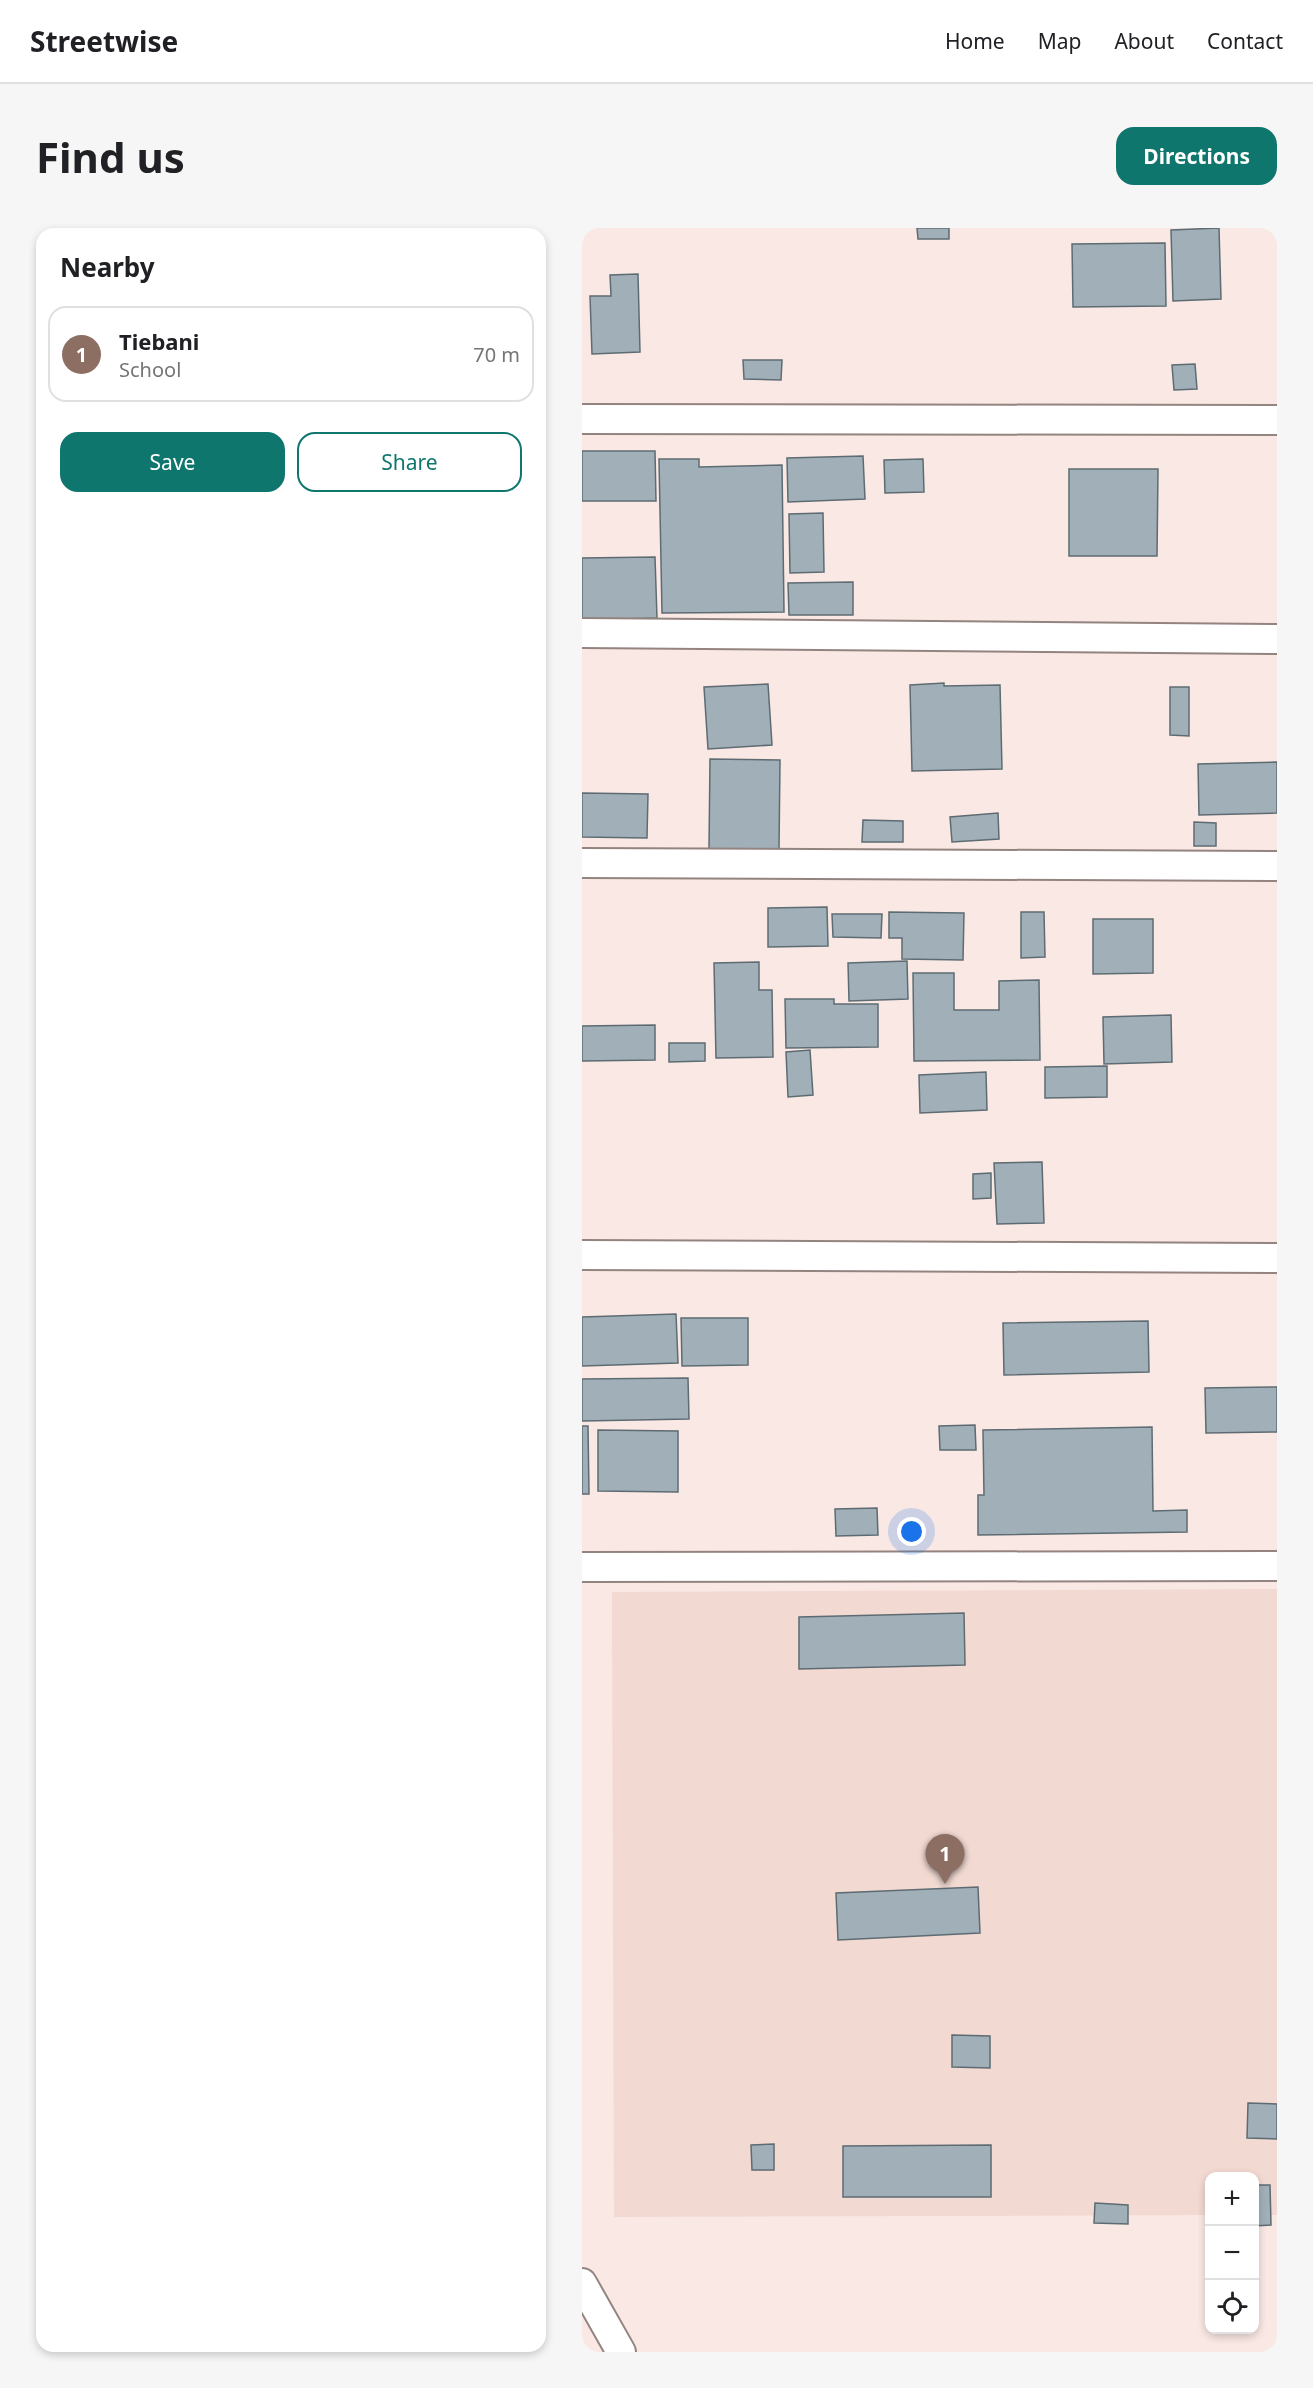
<!DOCTYPE html>
<html lang="en">
<head>
<meta charset="utf-8">
<style>
  :root { --surface:#fff; --page:#f6f6f6; --text:#202124; --muted:#757577; --line:#e0e0e0; --accent:#0f766e }
  body { margin:0; font-family:"Noto Sans",sans-serif; background:var(--page); color:var(--text) }
  .controls { position:absolute; right:18px; bottom:18px; display:grid; overflow:hidden; border-radius:12px; box-shadow:0 3px 9px #0003 }
  .controls button { width:54px; height:54px; display:grid; place-items:center; padding:0; border:0; border-bottom:2px solid var(--line); background:var(--surface); color:var(--text); font:30px sans-serif }
  .you { position:absolute; left:330px; top:1304px; width:21px; height:21px; margin:-15px; border:4px solid #fff; border-radius:50%; background:#1a73e8; box-shadow:0 0 0 9px #1a73e833 }
  .badge { display:grid; place-items:center; width:39px; height:39px; border-radius:50%; background:var(--accent); color:#fff; font-size:20px; font-weight:700 }
  .pin { position:absolute; translate:-50% -50px; filter:drop-shadow(0 2px 3px #0008) }
  .pin::after { content:''; position:absolute; top:32px; width:21px; height:18px; background:inherit; clip-path:polygon(0 0,100% 0,50% 100%) }
  .list { margin:0; padding:0; list-style:none }
  h2 { display:flex; justify-content:space-between; align-items:center; height:78px; margin:0; padding:0 24px; font-size:26px }
  h2 small { font-size:20px; font-weight:400; color:var(--muted) }
  .list li { display:grid; grid-template-columns:39px 1fr auto; gap:18px; align-items:center; box-sizing:border-box; height:96px; margin:0 12px 12px; padding:0 12px; border:2px solid var(--line); border-radius:18px }
  .list b { display:block; font-size:22px; white-space:nowrap }
  .list p { margin:0; font-size:20px; white-space:nowrap; color:var(--muted) }
  .list em { font-size:20px; font-style:normal; color:var(--muted) }
  .actions { display:flex; gap:12px; padding:18px 24px }
  .actions a { flex:1; padding:14px 0; border:2px solid var(--accent); border-radius:18px; text-align:center; font-size:21px; color:var(--accent) }
  .actions .main { background:var(--accent); color:#fff }
  .icon { flex:none; width:33px; height:33px; fill:none; stroke:currentColor; stroke-width:2; stroke-linecap:round; stroke-linejoin:round }
  .map { position:relative; flex:none; width:695px; height:2124px; overflow:hidden; border-radius:18px }
  header { display:flex; align-items:center; gap:36px; box-sizing:border-box; height:84px; padding:0 30px; background:var(--surface); border-bottom:2px solid var(--line) }
  header strong { font-size:28px }
  nav { display:flex; gap:33px; margin-inline-start:auto; font-size:21px }
  .intro { display:flex; align-items:center; justify-content:space-between; box-sizing:border-box; height:144px; padding:0 36px }
  h1 { margin:0; font-size:42px }
  .button { padding:15px 27px; border-radius:18px; background:var(--accent); color:#fff; font-size:21px; font-weight:700 }
  main { display:flex; gap:36px; padding:0 36px }
  aside { flex:1; background:var(--surface); border-radius:18px; box-shadow:0 3px 9px #0003 }
  .map>svg:first-child { display:block }
  .built { fill:#f2d9d2 }
  .building { fill:#a1b0b8; stroke:#5e6b72; stroke-width:1.5 }
  .lines { fill:none; stroke-linecap:round; stroke-linejoin:round }
  .minor-casing { stroke:#938480; stroke-width:32 }
  .minor { stroke:#fff; stroke-width:28 }
</style>
</head>
<body>
<header>
<strong>Streetwise</strong>
<nav><a>Home</a><a>Map</a><a>About</a><a>Contact</a></nav>
</header>
<div class="intro"><h1>Find us</h1><a class="button">Directions</a></div>
<main>
<aside>
<h2>Nearby<small></small></h2>
<ul class="list">
<li><span class="badge" style="background:#8d6e63">1</span><div><b>Tiebani</b><p>School</p></div><em>70 m</em></li>
</ul>
<div class="actions"><a class="main">Save</a><a>Share</a></div>
</aside>
<div class="map">
<svg width="695" height="2124" viewBox="0 0 695 2124">
  <rect width="100%" height="100%" fill="#f9e8e4"/>
  <polygon class="built" points="695,1361 695,1987 673,1987 672,1948 628,1948 627,1987 32,1989 30,1364"/>
  <g class="building">
    <polygon points="335,0 367,0 367,11 336,11"/>
    <polygon points="637,0 639,71 591,73 589,2"/>
    <polygon points="583,15 584,78 491,79 490,16"/>
    <polygon points="56,46 58,124 10,126 8,68 29,68 28,47"/>
    <polygon points="161,132 200,132 199,152 162,151"/>
    <polygon points="613,136 615,161 592,162 590,137"/>
    <polygon points="0,223 73,223 74,273 0,273"/>
    <polygon points="281,228 283,271 206,274 205,230"/>
    <polygon points="77,231 117,231 117,239 200,237 202,384 80,385"/>
    <polygon points="341,231 342,264 303,265 302,232"/>
    <polygon points="487,241 576,241 575,328 487,328"/>
    <polygon points="241,285 242,344 208,345 207,286"/>
    <polygon points="73,329 75,390 0,392 0,330"/>
    <polygon points="271,354 271,387 207,387 206,355"/>
    <polygon points="362,455 362,458 418,457 420,541 330,543 328,457"/>
    <polygon points="186,456 190,517 126,521 122,459"/>
    <polygon points="588,459 607,459 607,508 588,507"/>
    <polygon points="128,531 198,532 197,622 127,621"/>
    <polygon points="695,534 695,585 617,587 616,536"/>
    <polygon points="0,565 66,566 65,610 0,609"/>
    <polygon points="416,585 417,611 370,614 368,589"/>
    <polygon points="281,592 321,593 321,614 280,614"/>
    <polygon points="612,594 634,595 634,618 612,618"/>
    <polygon points="245,679 246,718 186,719 186,680"/>
    <polygon points="307,684 382,685 381,732 320,731 320,710 307,710"/>
    <polygon points="439,684 462,684 463,729 439,730"/>
    <polygon points="250,686 300,686 299,710 251,709"/>
    <polygon points="511,691 571,691 571,745 511,746"/>
    <polygon points="325,733 326,771 267,773 266,735"/>
    <polygon points="177,734 177,762 190,762 191,829 134,830 132,735"/>
    <polygon points="331,745 372,745 372,782 417,782 417,753 457,752 458,832 332,833"/>
    <polygon points="203,771 252,771 252,776 296,776 296,819 204,820"/>
    <polygon points="589,787 590,834 522,836 521,789"/>
    <polygon points="73,797 73,832 0,833 0,798"/>
    <polygon points="87,815 123,815 123,833 87,834"/>
    <polygon points="228,822 231,867 206,869 204,824"/>
    <polygon points="525,838 525,869 463,870 463,839"/>
    <polygon points="404,844 405,882 338,885 337,847"/>
    <polygon points="460,934 462,995 415,996 412,935"/>
    <polygon points="409,945 409,970 391,971 391,946"/>
    <polygon points="94,1086 96,1135 0,1138 0,1089"/>
    <polygon points="99,1090 166,1090 166,1137 100,1138"/>
    <polygon points="566,1093 567,1144 422,1147 421,1095"/>
    <polygon points="106,1150 107,1191 0,1193 0,1151"/>
    <polygon points="695,1159 695,1204 624,1205 623,1160"/>
    <polygon points="393,1197 394,1222 358,1222 357,1198"/>
    <polygon points="0,1198 6,1198 7,1266 0,1266"/>
    <polygon points="570,1199 571,1283 605,1282 605,1304 396,1307 396,1267 402,1267 401,1202"/>
    <polygon points="16,1202 96,1203 96,1264 16,1263"/>
    <polygon points="295,1280 296,1307 254,1308 253,1281"/>
    <polygon points="382,1385 383,1437 217,1441 217,1389"/>
    <polygon points="396,1659 398,1705 256,1712 254,1665"/>
    <polygon points="370,1807 408,1808 408,1840 370,1839"/>
    <polygon points="666,1875 695,1876 695,1911 665,1910"/>
    <polygon points="192,1916 192,1942 170,1942 169,1917"/>
    <polygon points="409,1917 409,1969 261,1969 261,1918"/>
    <polygon points="672,1957 688,1957 689,1997 672,1998"/>
    <polygon points="513,1975 546,1977 546,1996 512,1995"/>
  </g>
  <g class="lines">
    <defs>
      <g id="minor">
        <polyline points="0,191 695,192"/>
        <polyline points="0,405 695,411"/>
        <polyline points="0,635 695,638"/>
        <polyline points="0,1027 695,1030"/>
        <polyline points="0,1339 695,1338"/>
        <polyline points="0,2055 39,2124"/>
      </g>
    </defs>
    <use href="#minor" class="minor-casing"/>
    <use href="#minor" class="minor"/>
  </g>
</svg>
<div class="controls">
<button>+</button>
<button>−</button>
<button><svg class="icon" aria-label="locate" viewBox="0 0 24 24"><circle cx="12" cy="12" r="6"/><path d="M12 2v4M12 18v4M2 12h4M18 12h4"/></svg></button>
</div>
<div class="you"></div>
<div class="pin badge" style="left:363px;top:1656px;background:#8d6e63">1</div>
</div>
</main>
</body>
</html>
